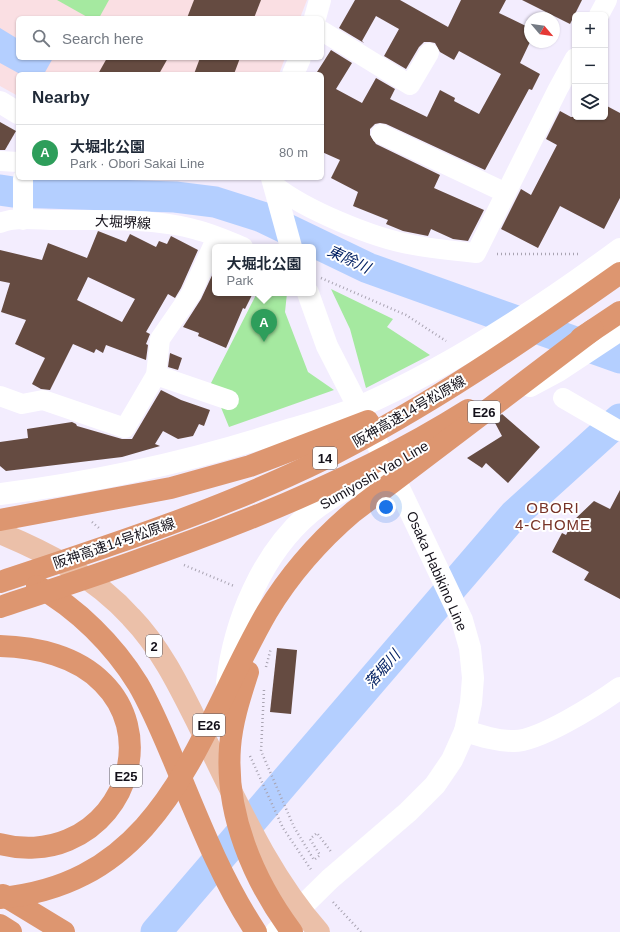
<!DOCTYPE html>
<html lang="en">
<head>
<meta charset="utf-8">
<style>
  :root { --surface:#fff; --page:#f6f6f7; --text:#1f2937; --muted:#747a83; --line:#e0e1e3; --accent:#bf331d }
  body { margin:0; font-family:Arial,"Noto Sans JP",sans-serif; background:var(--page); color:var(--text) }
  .controls { position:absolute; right:12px; top:12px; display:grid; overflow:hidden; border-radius:6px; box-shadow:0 1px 3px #0004 }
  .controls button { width:36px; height:36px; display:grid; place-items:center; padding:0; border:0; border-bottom:1px solid var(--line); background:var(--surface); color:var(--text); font:20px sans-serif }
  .compass { position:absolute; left:524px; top:12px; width:36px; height:36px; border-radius:50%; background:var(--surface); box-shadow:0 1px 3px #0004; rotate:119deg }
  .you { position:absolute; left:386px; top:507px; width:14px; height:14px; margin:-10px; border:3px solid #fff; border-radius:50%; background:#1a73e8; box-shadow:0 0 0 6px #1a73e833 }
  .badge { display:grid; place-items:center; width:26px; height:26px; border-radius:50%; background:var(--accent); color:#fff; font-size:13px; font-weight:700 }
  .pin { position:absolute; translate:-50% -33px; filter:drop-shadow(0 1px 2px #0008) }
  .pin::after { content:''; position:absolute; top:21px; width:14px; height:12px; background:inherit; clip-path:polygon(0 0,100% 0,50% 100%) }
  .popup { position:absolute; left:212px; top:244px; width:104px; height:52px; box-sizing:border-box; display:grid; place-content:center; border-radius:6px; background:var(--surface); filter:drop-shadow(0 1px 3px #0005); font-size:13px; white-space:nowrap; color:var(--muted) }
  .popup b { font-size:15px; color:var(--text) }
  .popup::after { content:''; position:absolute; left:50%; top:100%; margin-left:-8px; border:8px solid transparent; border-top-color:var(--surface) }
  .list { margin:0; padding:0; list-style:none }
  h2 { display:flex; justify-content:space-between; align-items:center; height:52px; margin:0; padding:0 16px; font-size:17px }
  h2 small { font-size:13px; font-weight:400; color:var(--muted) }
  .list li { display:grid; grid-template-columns:26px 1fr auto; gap:12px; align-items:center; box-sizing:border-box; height:56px; padding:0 16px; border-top:1px solid var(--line) }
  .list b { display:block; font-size:15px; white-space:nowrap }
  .list p { margin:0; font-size:13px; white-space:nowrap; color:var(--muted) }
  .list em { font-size:13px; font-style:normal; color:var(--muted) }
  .icon { flex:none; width:22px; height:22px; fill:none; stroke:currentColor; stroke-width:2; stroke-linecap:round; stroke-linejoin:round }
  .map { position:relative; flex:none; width:620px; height:932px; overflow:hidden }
  .search { position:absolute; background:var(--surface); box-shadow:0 1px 3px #0004; left:16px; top:16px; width:308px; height:44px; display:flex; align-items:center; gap:10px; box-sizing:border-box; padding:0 14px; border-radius:6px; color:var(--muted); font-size:15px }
  .panel { position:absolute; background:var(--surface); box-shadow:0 1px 3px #0004; left:16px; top:72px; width:308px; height:108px; border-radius:6px }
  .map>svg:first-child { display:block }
  .education { fill:#fadfe3 }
  .green { fill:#a5e9a0 }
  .water { fill:#b4cfff }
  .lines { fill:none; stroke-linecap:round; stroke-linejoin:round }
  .river { stroke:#b4cfff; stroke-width:31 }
  .building { fill:#654b41; fill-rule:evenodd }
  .path { stroke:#a9a4b2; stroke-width:2.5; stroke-dasharray:1 3; stroke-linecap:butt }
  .street { stroke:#fff; stroke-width:20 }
  .secondary { stroke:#fff; stroke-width:22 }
  .primary { stroke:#ebc0a9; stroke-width:22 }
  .highway { stroke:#dd9670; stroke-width:22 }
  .labels { text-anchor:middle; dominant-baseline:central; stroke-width:4; stroke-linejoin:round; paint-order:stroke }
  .shield { fill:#fff; stroke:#5a585f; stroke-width:1 }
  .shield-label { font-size:13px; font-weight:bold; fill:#14111a }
  .street-label { font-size:14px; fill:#14111a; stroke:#fff }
  .water-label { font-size:15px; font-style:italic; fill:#032163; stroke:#fff }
  .neighbourhood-label { font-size:15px; letter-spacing:1px; fill:#783327; stroke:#fff }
</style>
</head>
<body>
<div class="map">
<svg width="620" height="932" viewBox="0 0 620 932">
  <rect width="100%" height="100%" fill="#f3edfe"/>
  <polygon class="education" points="0,0 307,0 300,18 18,18 18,58 285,58 279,74 18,74 18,96 0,86"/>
  <g class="green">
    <polygon points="57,0 109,0 99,18 89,18"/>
    <polygon points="331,289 393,319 387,327 430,355 366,388 350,329"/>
    <polygon points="257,293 287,293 285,312 308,372 334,390 229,427 211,383"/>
  </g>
  <polygon class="water" points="0,28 18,39 18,58 53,58 44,74 20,74 0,63"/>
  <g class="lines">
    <g class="river">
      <polyline points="0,190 13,192 175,197 215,202 262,217 368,268 620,358"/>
      <polyline points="156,932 514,515 620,419"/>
    </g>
  </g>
  <g class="building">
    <polygon points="194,0 261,0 254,18 187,18"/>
    <polygon points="355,0 400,0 448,27 461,0 506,0 499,13 530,28 530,42 520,63 540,74 532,90 529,89 485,170 386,124 380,123 375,124 370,129 370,135 376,144 440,175 434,188 484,210 468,241 453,239 431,229 428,236 403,231 386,224 388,220 353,206 358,192 331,178 340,160 322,152 322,74 317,72 331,50 352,63 336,89 362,103 376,78 395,89 390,99 427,117 440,90 455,98 454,101 479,114 501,74 459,51 454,60 440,52 435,43 430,42 424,42 419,47 406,69 384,56 399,29 376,16 362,41 364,43 339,28"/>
    <polygon points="522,0 582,0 570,24"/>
    <polygon points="107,58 168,58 159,74 98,74"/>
    <polygon points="200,58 240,58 234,74 194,74"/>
    <polygon points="605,105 620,113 620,198 604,229 560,206 538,248 501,229 521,189 531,195 557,145 546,139 560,111 571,117 605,117"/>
    <polygon points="0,122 16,131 5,150 0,150"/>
    <path d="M98 231 126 242 130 234 156 247 159 241 167 244 171 236 198 250 181 288 175 298 168 294 146 332 150 334 146 344 148 345 146 360 106 345 103 353 96 349 94 353 73 344 50 390 41 389 32 384 45 358 15 344 26 320 1 312 10 283 0 281V250L42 260 48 243 87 258ZM88 277 135 299 122 322 77 300Z"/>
    <polygon points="215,269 215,293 253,293 245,309 243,308 226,348 198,336 199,333 183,327 201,299"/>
    <polygon points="170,353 182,358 178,370 168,367"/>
    <polygon points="161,390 181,400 210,410 204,426 199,424 193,436 178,439 163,431 155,444 160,446 122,457 6,471 0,466 0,442 28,438 27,429 72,422 76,424 77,426 122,439 132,439"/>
    <polygon points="502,414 540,447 508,483 486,463 482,468 467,458 502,436 494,421"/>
    <polygon points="620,490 620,599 584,580 589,572 552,552 562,533 566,535 573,521 594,501 610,509"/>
    <polygon points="277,648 297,650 291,714 270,712"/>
  </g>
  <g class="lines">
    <g class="path">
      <polyline points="497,254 580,254"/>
      <polyline points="321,278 406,315 446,341"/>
      <polyline points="92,522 100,529"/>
      <polyline points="184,565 234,586"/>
      <polyline points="266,667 271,648"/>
      <polyline points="264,690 261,751 294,827 314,860 320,855 310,839 317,833 332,853"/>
      <polyline points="250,756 283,828 312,871"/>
      <polyline points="333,902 361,932"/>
    </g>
    <g class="street">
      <polyline points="599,15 607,0"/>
      <polyline points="322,31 410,85 429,53"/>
      <polyline points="381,134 506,193"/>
      <polyline points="0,161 18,162"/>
      <polyline points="23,178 23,220"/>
      <path d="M274 185C305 210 373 238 413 245 434 249 455 251 476 253L558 89 575 58"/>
      <path d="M0 223C17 216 39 220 57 220 99 220 158 218 197 230 213 234 228 241 243 247"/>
      <polyline points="156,375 229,400"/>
      <polyline points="0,396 22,404 43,400 125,428 156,375 160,339 191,294 217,237"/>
      <polyline points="563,398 620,431"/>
    </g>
    <g class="secondary">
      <polyline points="315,18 320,0"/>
      <polyline points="293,74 300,58"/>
      <polyline points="0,102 18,113"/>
      <polyline points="272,178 291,247"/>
      <polyline points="530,386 558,371 620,330"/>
      <path d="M0 494C94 482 188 462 278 433 305 425 333 418 359 407 452 366 539 309 620 249"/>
      <path d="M227 683C234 621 262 553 311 512 330 497 352 485 373 474"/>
      <path d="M465 731C481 736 497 741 513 741 538 742 598 704 620 688"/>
      <polyline points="276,932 330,879 408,812 435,785 452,760 465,731 471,703 473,678 470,648 462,620 388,465 327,346 308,293"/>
    </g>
    <path class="primary" d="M0 533C48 553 95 577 131 617 161 648 180 688 199 726 235 797 266 872 319 932"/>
    <g class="highway">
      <polyline points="581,338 620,312"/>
      <polyline points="0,520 171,488 250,466 368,421"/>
      <path d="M0 582C109 546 220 510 324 459 428 407 525 340 620 273"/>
      <path d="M37 586C77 608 114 645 138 684 152 708 163 735 174 761 198 819 221 879 256 932"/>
      <path d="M0 607C159 554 325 500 468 410"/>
      <path d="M0 646C36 647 77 656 103 683 152 732 130 814 68 840 47 849 22 850 0 844"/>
      <path d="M248 672C240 697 232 721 230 747 225 813 253 880 292 932"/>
      <polyline points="3,895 64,932"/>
      <path d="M0 898C166 883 197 733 267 612 290 574 319 541 353 512L593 330"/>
      <polyline points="0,925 11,932"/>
    </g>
  </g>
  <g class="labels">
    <g class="shield">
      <rect x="468" y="401" width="32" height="22" rx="3"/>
      <rect x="313" y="447" width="24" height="22" rx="3"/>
      <rect x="146" y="635" width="16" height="22" rx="3"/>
      <rect x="193" y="714" width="32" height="22" rx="3"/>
      <rect x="110" y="765" width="32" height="22" rx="3"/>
    </g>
    <g class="shield-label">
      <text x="484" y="412">E26</text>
      <text x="325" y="458">14</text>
      <text x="154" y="646">2</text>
      <text x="209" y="725">E26</text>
      <text x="126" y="776">E25</text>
    </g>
    <g class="street-label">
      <text transform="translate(123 222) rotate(3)">大堀堺線</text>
      <text transform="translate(409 411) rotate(-30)">阪神高速14号松原線</text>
      <text transform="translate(374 475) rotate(-30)">Sumiyoshi Yao Line</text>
      <text transform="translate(114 543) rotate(-19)">阪神高速14号松原線</text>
      <text transform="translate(437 571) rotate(66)">Osaka Habikino Line</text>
    </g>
    <g class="water-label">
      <text transform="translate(349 259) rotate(25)">東除川</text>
      <text transform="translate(382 669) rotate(-49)">落堀川</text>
    </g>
    <g class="neighbourhood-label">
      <text x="553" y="507">OBORI<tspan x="553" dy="17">4-CHOME</tspan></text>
    </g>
  </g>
</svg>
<div class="controls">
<button>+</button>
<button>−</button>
<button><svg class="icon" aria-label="layers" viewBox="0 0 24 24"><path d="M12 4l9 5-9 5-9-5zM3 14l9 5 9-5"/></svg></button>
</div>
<svg class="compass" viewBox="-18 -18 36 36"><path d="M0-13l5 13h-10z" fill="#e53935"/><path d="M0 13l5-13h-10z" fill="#747a83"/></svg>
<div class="you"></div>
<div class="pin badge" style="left:264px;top:342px;background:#2e9e5b">A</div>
<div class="popup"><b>大堀北公園</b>Park</div>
<div class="search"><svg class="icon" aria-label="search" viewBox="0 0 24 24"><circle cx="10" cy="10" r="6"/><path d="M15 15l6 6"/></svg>Search here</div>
<section class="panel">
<h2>Nearby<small></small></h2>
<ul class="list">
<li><span class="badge" style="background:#2e9e5b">A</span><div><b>大堀北公園</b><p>Park · Obori Sakai Line</p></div><em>80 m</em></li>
</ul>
</section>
</div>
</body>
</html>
